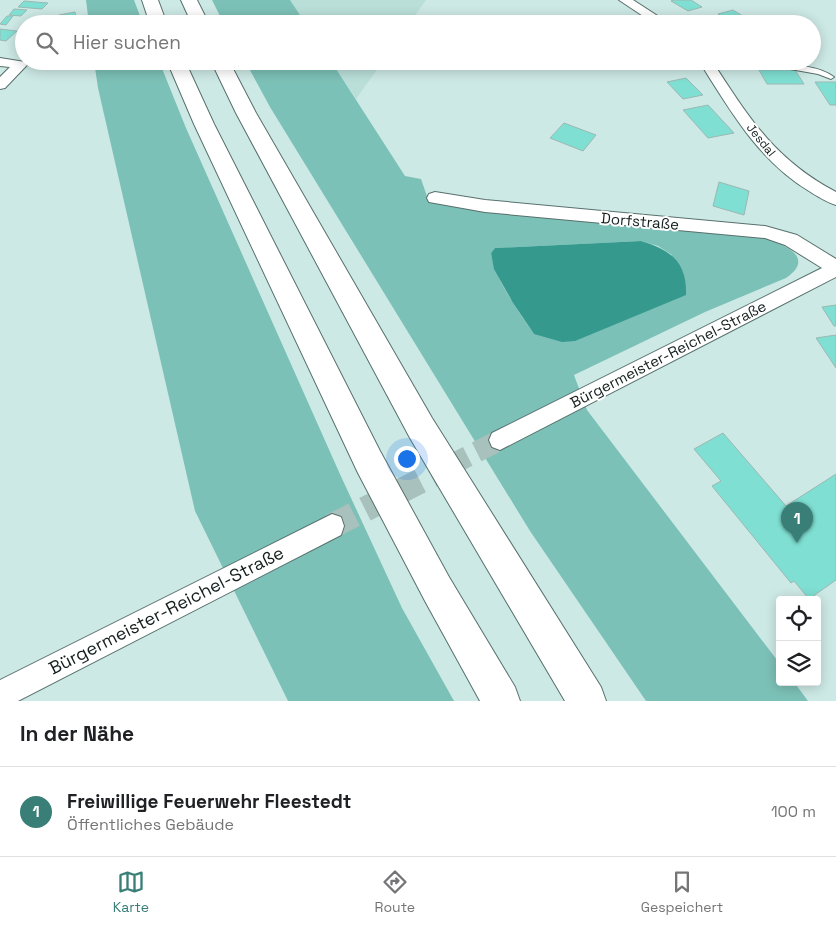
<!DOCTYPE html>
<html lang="de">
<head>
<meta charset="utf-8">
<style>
  :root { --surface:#fff; --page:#f2f2f2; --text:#202124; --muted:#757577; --line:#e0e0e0; --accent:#397f77 }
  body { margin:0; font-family:"Space Grotesk",sans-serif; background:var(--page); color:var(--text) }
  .controls { position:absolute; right:15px; bottom:15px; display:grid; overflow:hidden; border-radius:5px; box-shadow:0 2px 12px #0003 }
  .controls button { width:45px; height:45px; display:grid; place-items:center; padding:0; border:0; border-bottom:1px solid var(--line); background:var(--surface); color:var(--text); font:25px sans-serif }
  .you { position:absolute; left:406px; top:458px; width:18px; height:18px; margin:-12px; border:4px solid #fff; border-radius:50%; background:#1a73e8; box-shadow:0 0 0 8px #1a73e833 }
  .badge { display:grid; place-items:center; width:32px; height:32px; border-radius:50%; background:var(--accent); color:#fff; font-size:16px; font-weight:700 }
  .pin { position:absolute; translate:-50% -41px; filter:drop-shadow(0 1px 2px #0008) }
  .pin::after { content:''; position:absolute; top:26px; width:18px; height:15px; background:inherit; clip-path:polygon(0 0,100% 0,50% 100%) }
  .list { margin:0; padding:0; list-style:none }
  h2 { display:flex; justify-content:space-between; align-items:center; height:65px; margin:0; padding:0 20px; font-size:21px }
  h2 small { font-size:16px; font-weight:400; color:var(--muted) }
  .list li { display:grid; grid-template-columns:32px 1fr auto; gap:15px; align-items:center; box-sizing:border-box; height:90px; padding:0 20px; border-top:1px solid var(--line) }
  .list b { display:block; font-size:19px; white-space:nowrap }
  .list p { margin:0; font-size:16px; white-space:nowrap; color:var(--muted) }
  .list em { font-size:16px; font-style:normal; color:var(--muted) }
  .icon { flex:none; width:28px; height:28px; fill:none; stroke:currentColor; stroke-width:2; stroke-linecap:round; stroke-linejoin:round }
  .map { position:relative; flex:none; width:836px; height:701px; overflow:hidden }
  .search { position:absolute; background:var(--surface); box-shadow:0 2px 12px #0003; left:15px; right:15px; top:15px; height:55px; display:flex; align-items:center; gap:12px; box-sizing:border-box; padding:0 18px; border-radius:28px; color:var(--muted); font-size:19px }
  .sheet { height:155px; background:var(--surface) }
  nav { display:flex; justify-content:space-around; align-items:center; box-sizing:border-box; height:70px; border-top:1px solid var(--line); background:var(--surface); font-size:14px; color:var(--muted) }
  nav a { display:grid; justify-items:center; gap:2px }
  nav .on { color:var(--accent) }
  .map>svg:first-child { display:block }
  .built { fill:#badfd9 }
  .green { fill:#7cc1b7; fill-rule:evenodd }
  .water { fill:#35998e }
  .building { fill:#7fdfd2; stroke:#9cb8b3 }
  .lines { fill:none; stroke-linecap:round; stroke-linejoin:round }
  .minor-tunnel-far1 { stroke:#a8c1bd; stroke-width:21; stroke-dasharray:21 10; stroke-linecap:butt }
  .minor-tunnel { stroke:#a8c1bd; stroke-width:25; stroke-dasharray:25 12; stroke-linecap:butt }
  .service-casing { stroke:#57706c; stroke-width:2 }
  .minor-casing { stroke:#57706c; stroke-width:2 }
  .motorway-casing { stroke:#57706c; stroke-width:2 }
  .service { fill:#fff; fill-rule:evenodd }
  .minor { fill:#fff; fill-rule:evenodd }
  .motorway { fill:#fff; fill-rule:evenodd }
  .labels { text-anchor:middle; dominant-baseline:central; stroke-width:4; stroke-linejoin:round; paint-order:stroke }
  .far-street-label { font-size:12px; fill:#141f1d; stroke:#fff }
  .street-label { font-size:15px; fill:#141f1d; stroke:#fff }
  .near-street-label { font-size:18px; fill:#141f1d; stroke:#fff }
</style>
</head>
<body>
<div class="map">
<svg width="836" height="701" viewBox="0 0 836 701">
  <rect width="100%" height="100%" fill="#cde9e5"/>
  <g class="built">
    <polygon points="290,0 426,0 409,24 306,24"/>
    <polygon points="331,61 383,61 356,99"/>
  </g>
  <g class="green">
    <polygon points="86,0 134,0 143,24 89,24"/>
    <polygon points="212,0 290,0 306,24 224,24"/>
    <polygon points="94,61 159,61 186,128 339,472 402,608 454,701 288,701 195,511 98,88"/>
    <path d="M245 61H331L405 176 421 179 429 202 469 208 762 237C782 243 817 257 786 278L705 312 574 375 587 410 780 664V682H794L808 701H646L530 531 270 107ZM641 241 658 246 672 255 534 334C517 309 497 283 491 253L495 248Z"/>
  </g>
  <path class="water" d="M641 241C671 250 687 262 686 295L575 341 562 342 534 334 513 303 494 269 491 253 495 248Z"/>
  <g class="building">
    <polygon points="674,0 691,0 702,7 688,11 671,1"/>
    <polygon points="24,1 48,3 42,9 18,7"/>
    <polygon points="14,9 27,10 21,16 9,15"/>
    <polygon points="733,10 751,21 732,24 718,14"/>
    <polygon points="75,12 77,20 61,24 59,15"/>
    <polygon points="7,16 13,16 6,25 0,24"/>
    <polygon points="0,29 17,31 6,41 0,40"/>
    <polygon points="651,61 682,61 684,62 657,68"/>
    <polygon points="759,70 795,70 804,84 767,84"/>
    <polygon points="686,78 703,95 683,99 667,82"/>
    <polygon points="815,82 836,82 836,105 830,105"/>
    <polygon points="708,105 734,133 708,138 683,110"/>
    <polygon points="564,123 596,135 583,151 550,138"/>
    <polygon points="719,182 749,191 744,215 713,206"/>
    <polygon points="836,305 836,326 834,326 822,307"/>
    <polygon points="836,335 836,368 816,338"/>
    <polygon points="723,433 786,506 836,474 836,580 809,599 794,581 791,583 712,486 721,481 694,449"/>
  </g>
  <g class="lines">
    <polyline class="minor-tunnel-far1" points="449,466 500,440"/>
    <polyline class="minor-tunnel" points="332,526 452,465"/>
    <defs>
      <path id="service" d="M773 64C792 65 818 65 834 77L831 79 818 74 790 69H710L707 67 710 65Z"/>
      <g id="minor">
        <polygon points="619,0 633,0 670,24 655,24"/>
        <polygon points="0,58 25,62 27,65 5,88 0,89 0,77 10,67 0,66"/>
        <path d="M699 61H712C749 118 774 159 836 192V205C826 202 817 196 809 191 758 160 730 110 699 61Z"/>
        <polygon points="435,192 485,200 765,226 797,235 836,259 836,277 500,450 492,447 489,440 492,433 822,268 785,245 765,238 485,212 429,202 427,198 429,194"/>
        <polygon points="332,514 341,517 344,526 341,535 18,701 0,701 0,680"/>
      </g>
      <g id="motorway">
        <polygon points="142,0 158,0 167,24 150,24"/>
        <polygon points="181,0 197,0 209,24 192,24"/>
        <polygon points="167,61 185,61 214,124 380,451 449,577 515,687 520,701 480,701 425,601 358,473 194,124"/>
        <polygon points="211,61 229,61 256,113 432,418 601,687 606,701 565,701 410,438 236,113"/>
      </g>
    </defs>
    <use href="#service" class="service-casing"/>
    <use href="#minor" class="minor-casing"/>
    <use href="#motorway" class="motorway-casing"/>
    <use href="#service" class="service"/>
    <use href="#minor" class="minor"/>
    <use href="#motorway" class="motorway"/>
  </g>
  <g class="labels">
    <g class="far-street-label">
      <text transform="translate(761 140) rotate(51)">Jesdal</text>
    </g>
    <g class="street-label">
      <text transform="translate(640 221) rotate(5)">Dorfstraße</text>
      <text transform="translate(668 354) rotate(-27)">Bürgermeister-Reichel-Straße</text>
    </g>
    <g class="near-street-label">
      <text transform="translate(166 610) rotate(-27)">Bürgermeister-Reichel-Straße</text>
    </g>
  </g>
</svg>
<div class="controls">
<button><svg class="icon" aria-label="locate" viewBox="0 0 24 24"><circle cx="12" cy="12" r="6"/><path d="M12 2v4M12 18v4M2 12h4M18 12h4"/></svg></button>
<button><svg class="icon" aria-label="layers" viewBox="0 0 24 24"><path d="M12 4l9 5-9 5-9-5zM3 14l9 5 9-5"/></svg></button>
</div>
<div class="you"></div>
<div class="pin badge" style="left:797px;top:543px">1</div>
<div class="search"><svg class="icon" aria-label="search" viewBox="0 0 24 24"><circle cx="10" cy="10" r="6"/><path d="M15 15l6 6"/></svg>Hier suchen</div>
</div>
<section class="sheet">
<h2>In der Nähe<small></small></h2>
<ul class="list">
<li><span class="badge">1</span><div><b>Freiwillige Feuerwehr Fleestedt</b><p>Öffentliches Gebäude</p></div><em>100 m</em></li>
</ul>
</section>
<nav>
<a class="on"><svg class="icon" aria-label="map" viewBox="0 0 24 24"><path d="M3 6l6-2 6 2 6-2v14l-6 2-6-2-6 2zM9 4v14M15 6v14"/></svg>Karte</a>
<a><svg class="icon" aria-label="directions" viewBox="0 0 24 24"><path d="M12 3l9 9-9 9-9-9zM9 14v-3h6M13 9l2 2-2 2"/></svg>Route</a>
<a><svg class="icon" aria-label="saved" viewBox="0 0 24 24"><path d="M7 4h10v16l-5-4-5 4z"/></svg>Gespeichert</a>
</nav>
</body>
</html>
